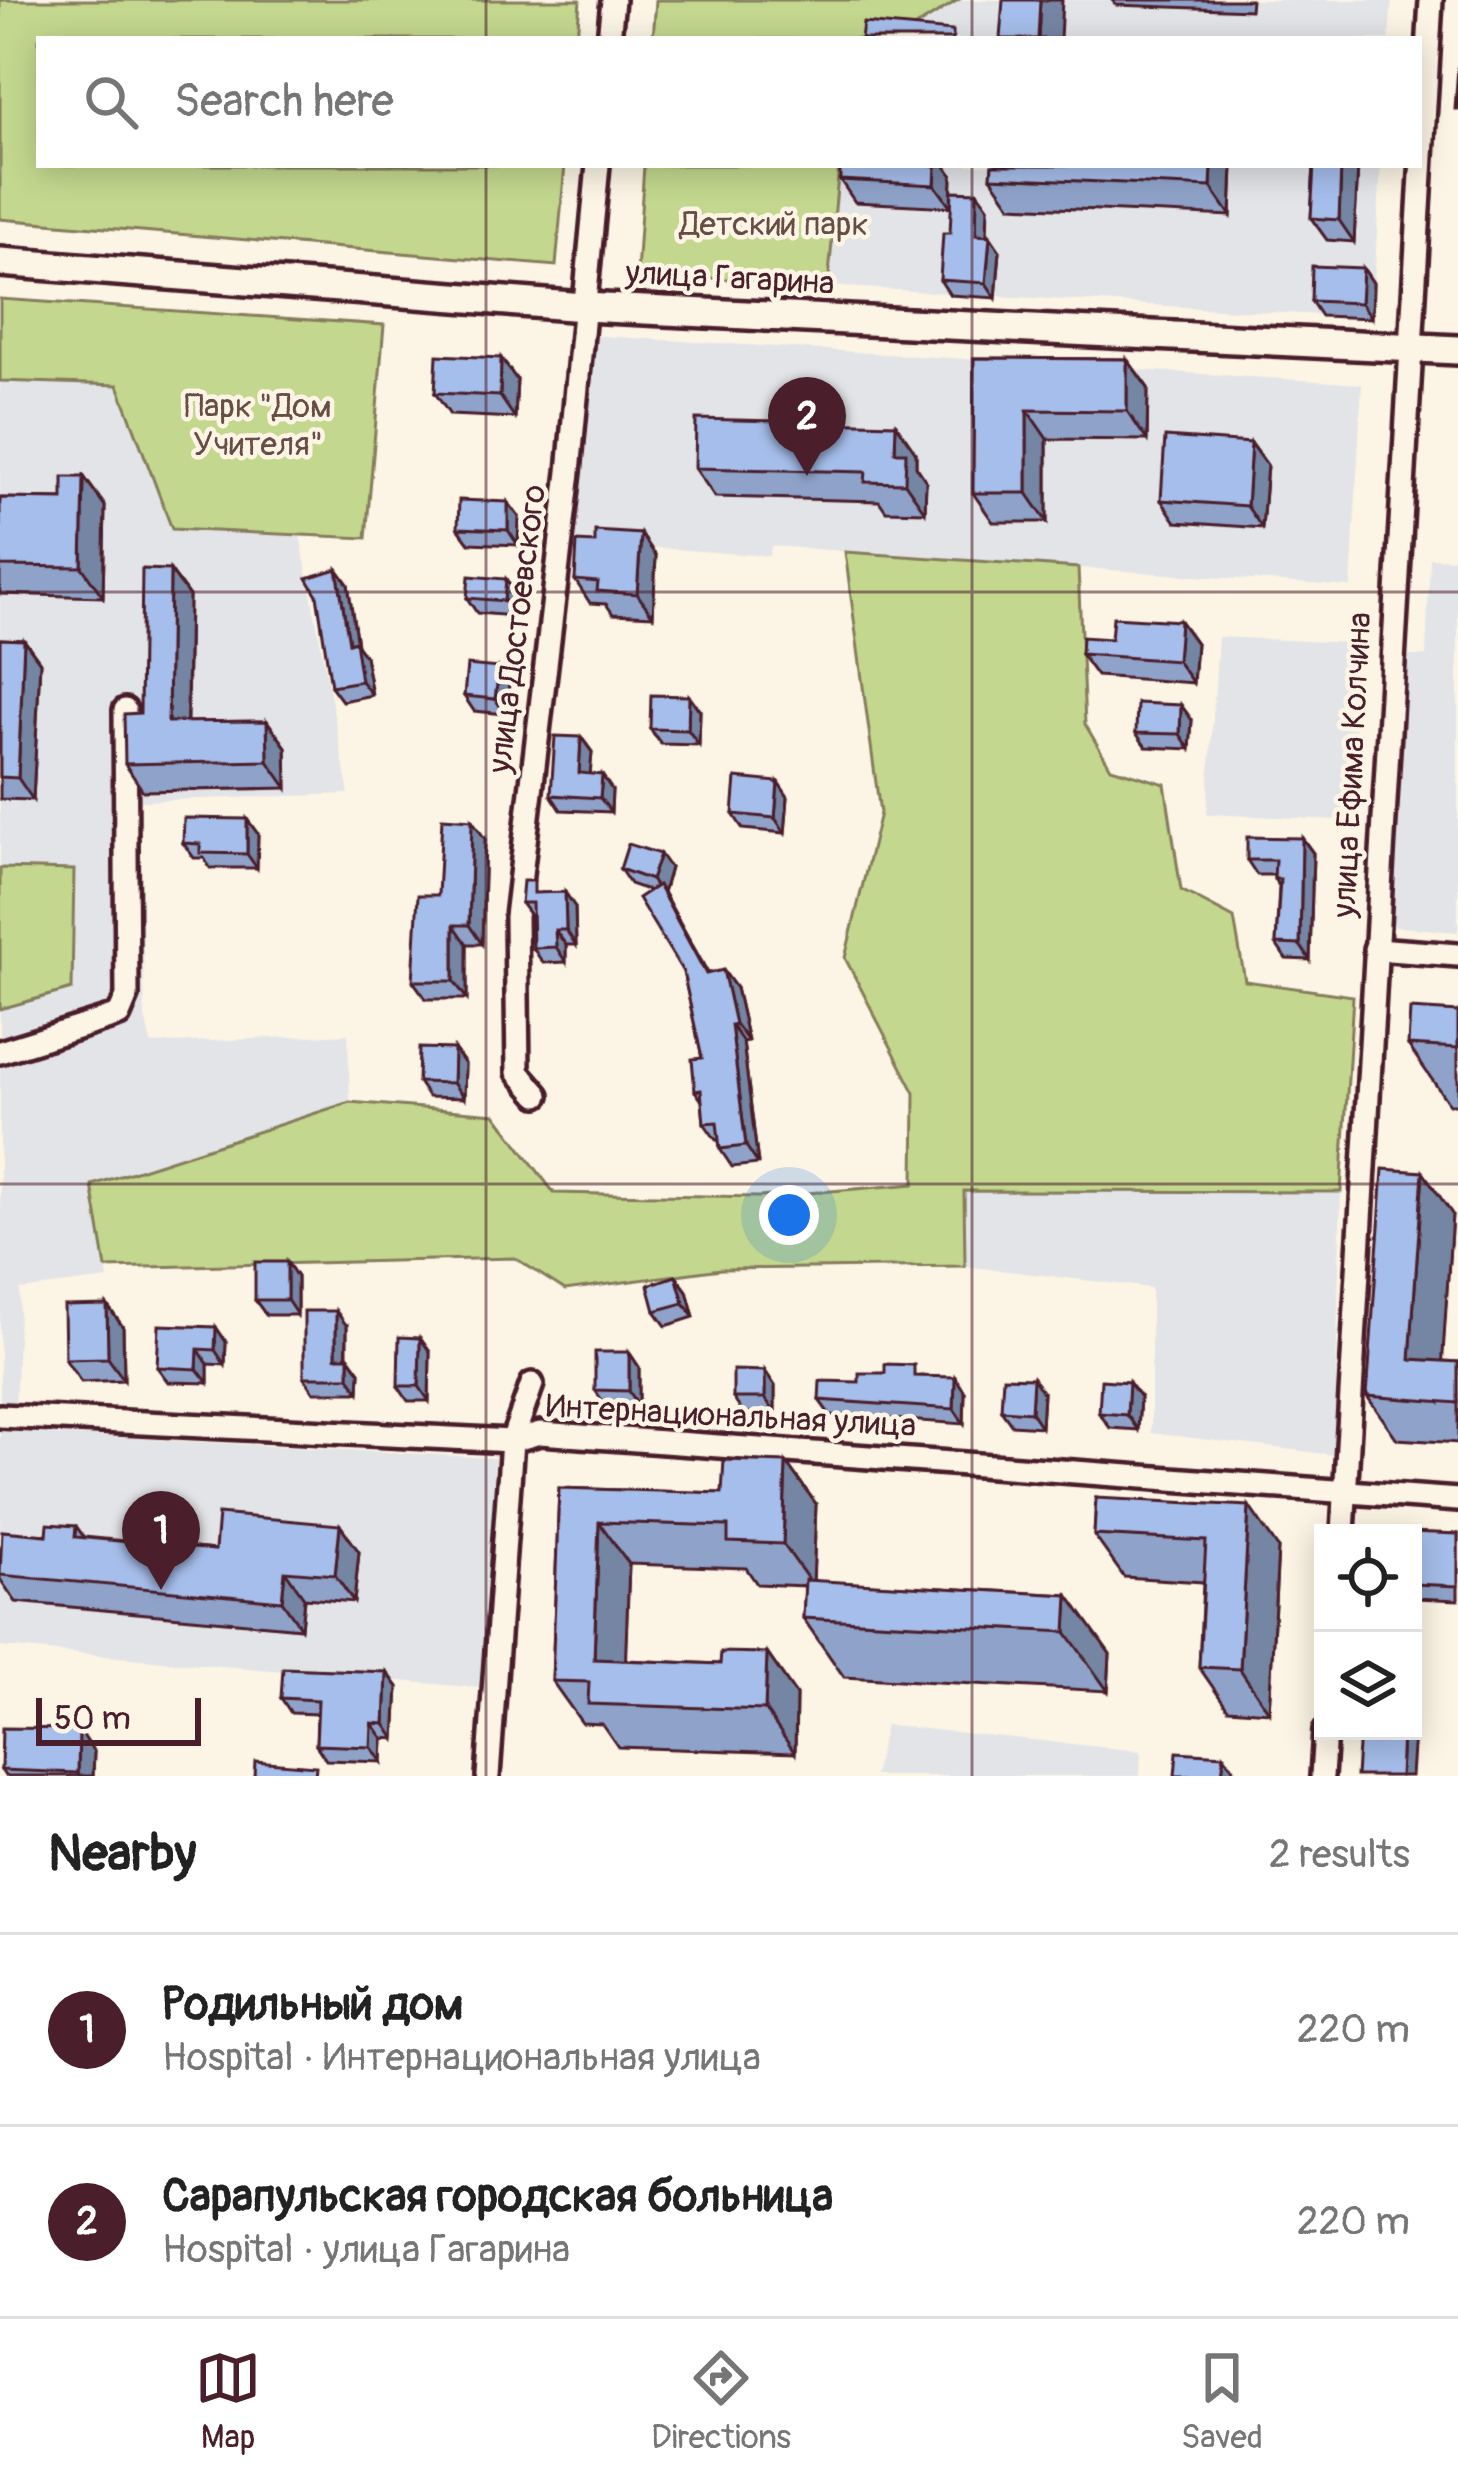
<!DOCTYPE html>
<html lang="en">
<head>
<meta charset="utf-8">
<style>
  :root { --surface:#fff; --page:#f2f2f2; --text:#222; --muted:#767676; --line:#e0e0e0; --accent:#4a1f2b }
  body { margin:0; font-family:Pangolin,sans-serif; background:var(--page); color:var(--text) }
  .controls { position:absolute; right:36px; bottom:36px; display:grid; overflow:hidden; border-radius:0px; box-shadow:0 6px 30px #0003 }
  .controls button { width:108px; height:108px; display:grid; place-items:center; padding:0; border:0; border-bottom:3px solid var(--line); background:var(--surface); color:var(--text); font:60px sans-serif }
  .scale { position:absolute; left:36px; bottom:30px; width:165px; box-sizing:border-box; padding-left:12px; border:6px solid #4a1f2b; border-top:0; font-size:33px; line-height:42px; white-space:nowrap; color:#4a1f2b; -webkit-text-stroke:9px #fcf5e5; paint-order:stroke }
  .you { position:absolute; left:789px; top:1215px; width:42px; height:42px; margin:-30px; border:9px solid #fff; border-radius:50%; background:#1a73e8; box-shadow:0 0 0 18px #1a73e833 }
  .badge { display:grid; place-items:center; width:78px; height:78px; border-radius:50%; background:var(--accent); color:#fff; font-size:39px; font-weight:700 }
  .pin { position:absolute; translate:-50% -99px; filter:drop-shadow(0 3px 6px #0008) }
  .pin::after { content:''; position:absolute; top:63px; width:42px; height:36px; background:inherit; clip-path:polygon(0 0,100% 0,50% 100%) }
  .list { margin:0; padding:0; list-style:none }
  h2 { display:flex; justify-content:space-between; align-items:center; height:156px; margin:0; padding:0 48px; font-size:51px }
  h2 small { font-size:39px; font-weight:400; color:var(--muted) }
  .list li { display:grid; grid-template-columns:78px 1fr auto; gap:36px; align-items:center; box-sizing:border-box; height:192px; padding:0 48px; border-top:3px solid var(--line) }
  .list b { display:block; font-size:45px; white-space:nowrap }
  .list p { margin:0; font-size:39px; white-space:nowrap; color:var(--muted) }
  .list em { font-size:39px; font-style:normal; color:var(--muted) }
  .icon { flex:none; width:66px; height:66px; fill:none; stroke:currentColor; stroke-width:2; stroke-linecap:round; stroke-linejoin:round }
  .map { position:relative; flex:none; width:1458px; height:1776px; overflow:hidden }
  .search { position:absolute; background:var(--surface); box-shadow:0 6px 30px #0003; left:36px; right:36px; top:36px; height:132px; display:flex; align-items:center; gap:30px; box-sizing:border-box; padding:0 42px; border-radius:0px; color:var(--muted); font-size:45px }
  .sheet { height:540px; background:var(--surface) }
  nav { display:flex; justify-content:space-around; align-items:center; box-sizing:border-box; height:168px; border-top:3px solid var(--line); background:var(--surface); font-size:33px; color:var(--muted) }
  nav a { display:grid; justify-items:center; gap:6px }
  nav .on { color:var(--accent) }
  .map>svg:first-child { display:block }
  .built { fill:#e2e4e7 }
  .green { fill:#c3d88e; stroke:#867c5c; stroke-width:3 }
  .lines { fill:none; stroke-linecap:round; stroke-linejoin:round }
  .street-casing { stroke:#4a1f2b; stroke-width:30 }
  .secondary-casing { stroke:#4a1f2b; stroke-width:36 }
  .street { stroke:#fcf5e5; stroke-width:21 }
  .secondary { stroke:#fcf5e5; stroke-width:27 }
  .wall { fill:#8fa3ca; stroke:#4a1f2b; stroke-width:3 }
  .shaded-wall { fill:#7485a4; stroke:#4a1f2b; stroke-width:3 }
  .building { fill:#a6beeb; stroke:#4a1f2b; stroke-width:3 }
  .grid { fill:none; stroke:#4a1f2b; stroke-width:3; stroke-opacity:0.55 }
  .labels { text-anchor:middle; dominant-baseline:central; stroke-width:9; stroke-linejoin:round; paint-order:stroke }
  .park-label { font-size:33px; fill:#684d44; stroke:#fcf5e5 }
  .street-label { font-size:33px; fill:#4a1f2b; stroke:#fcf5e5 }
</style>
</head>
<body>
<div class="map">
<svg width="1458" height="1776" viewBox="0 0 1458 1776">
  <rect width="100%" height="100%" fill="#fcf5e5"/>
  <filter id="ink" filterUnits="userSpaceOnUse"><feTurbulence type="fractalNoise" baseFrequency=".00833" numOctaves="2"/><feDisplacementMap in="SourceGraphic" scale="24" xChannelSelector="R" yChannelSelector="G"/><feConvolveMatrix kernelMatrix="1 2 1 2 8 2 1 2 1" color-interpolation-filters="sRGB"/></filter>
  <g filter="url(#ink)">
    <g class="built">
      <polygon points="958,0 1392,0 1389,39 896,39"/>
      <polygon points="839,165 1381,165 1372,318 828,286"/>
      <polygon points="586,335 1362,384 1351,587 771,546 769,556 575,542"/>
      <polygon points="0,381 118,385 172,529 300,535 349,794 139,801 145,1016 151,1044 348,1034 350,1102 93,1185 108,1279 20,1290 14,1432 495,1458 482,1688 0,1647 0,1009 72,989 74,870 0,868"/>
      <polygon points="1430,558 1458,559 1458,932 1390,926 1400,656 1426,656"/>
      <polygon points="1218,637 1351,643 1360,821 1207,814"/>
      <polygon points="963,1191 1341,1192 1334,1455 1151,1433 1151,1288 965,1266"/>
      <polygon points="885,1725 1141,1751 1140,1776 874,1776"/>
    </g>
    <g class="green">
      <polygon points="0,0 580,0 577,39 39,39 39,165 565,165 556,266 0,219"/>
      <polygon points="656,0 958,0 896,39 653,39"/>
      <polygon points="644,165 839,165 828,286 637,273"/>
      <polygon points="0,299 384,325 366,538 172,529 118,385 0,381"/>
      <polygon points="845,552 1078,568 1085,724 1111,768 1165,784 1181,890 1234,918 1245,981 1353,996 1341,1192 964,1191 965,1266 721,1269 565,1290 515,1258 106,1268 92,1185 350,1102 495,1114 554,1193 759,1197 914,1184 915,1093 845,958 880,813"/>
      <polygon points="0,868 74,870 72,989 0,1009"/>
    </g>
    <g class="lines">
      <defs>
        <g id="street">
          <polyline points="609,39 613,0"/>
          <polyline points="1375,949 1458,955"/>
          <polyline points="0,1052 119,1015 127,996 125,710"/>
          <polyline points="538,1095 518,1072 516,917 569,472 598,165"/>
          <polyline points="0,1416 512,1441 540,1433 1458,1500"/>
          <polyline points="1343,1533 1431,0"/>
          <polyline points="488,1776 512,1441 532,1384"/>
          <polyline points="1322,1776 1325,1731"/>
        </g>
        <polyline id="secondary" points="0,262 584,307 1458,350"/>
      </defs>
      <use href="#street" class="street-casing"/>
      <use href="#secondary" class="secondary-casing"/>
      <use href="#street" class="street"/>
      <use href="#secondary" class="secondary"/>
    </g>
    <g class="wall">
      <polygon points="1112,0 1251,0 1250,10 1116,5"/>
      <polygon points="992,165 1233,165 1231,216 1011,206 991,177"/>
      <polygon points="1314,165 1358,165 1354,242 1327,240 1311,218"/>
      <polygon points="952,175 951,207 855,202 840,180"/>
      <polygon points="977,192 988,207 987,236 1000,251 996,298 950,295 940,280 950,233"/>
      <polygon points="1363,268 1373,283 1372,318 1321,316 1311,301"/>
      <polygon points="974,358 1127,359 1148,388 1147,440 1047,439 1047,522 993,522 973,493"/>
      <polygon points="517,380 515,418 450,415 435,393"/>
      <polygon points="1251,443 1267,465 1262,528 1176,522 1161,500"/>
      <polygon points="916,453 916,466 926,481 925,512 886,511 879,501 715,497 695,468"/>
      <polygon points="84,477 105,506 103,597 0,594 0,498 63,499"/>
      <polygon points="519,517 518,545 469,543 458,528"/>
      <polygon points="641,534 656,556 653,616 613,614 606,604 590,603 575,580 595,543"/>
      <polygon points="337,569 348,584 357,645 365,656 372,695 342,701 331,686"/>
      <polygon points="170,570 189,596 187,722 267,721 286,747 287,788 143,791 125,764 140,713"/>
      <polygon points="506,579 516,594 514,616 477,613 467,598"/>
      <polygon points="1180,621 1196,643 1193,683 1097,676 1081,654 1111,639"/>
      <polygon points="0,639 24,640 40,662 33,800 0,799"/>
      <polygon points="509,683 506,714 474,711 464,696"/>
      <polygon points="700,711 699,745 661,744 650,729"/>
      <polygon points="1192,720 1190,749 1146,747 1136,733"/>
      <polygon points="581,737 592,752 590,774 602,775 612,790 611,812 561,810 551,795"/>
      <polygon points="778,782 788,797 785,833 743,829 733,814"/>
      <polygon points="258,834 257,868 210,868 204,858 194,858 183,843"/>
      <polygon points="1302,838 1313,853 1310,960 1286,959 1276,944 1279,886 1274,879 1274,875 1257,875 1247,860"/>
      <polygon points="485,839 482,944 467,944 467,999 426,999 413,981 438,895"/>
      <polygon points="670,868 663,892 708,974 736,988 748,1041 743,1042 758,1164 732,1167 720,1149 719,1140 716,1140 704,1123 702,1101 695,1091 702,1058 683,972 650,891 630,884 620,869"/>
      <polygon points="542,893 575,907 576,945 566,945 566,962 543,963 533,948 532,918 521,903"/>
      <polygon points="1458,1012 1458,1104 1449,1104 1408,1045"/>
      <polygon points="454,1049 465,1064 464,1098 428,1097 418,1082"/>
      <polygon points="1452,1214 1442,1361 1458,1362 1458,1443 1397,1439 1367,1396"/>
      <polygon points="287,1262 297,1277 297,1315 266,1315 255,1300"/>
      <polygon points="676,1276 687,1291 694,1317 666,1326 655,1311"/>
      <polygon points="107,1305 123,1327 124,1380 81,1382 65,1359"/>
      <polygon points="347,1326 347,1357 349,1357 360,1372 359,1392 314,1392 304,1377"/>
      <polygon points="216,1327 226,1342 225,1365 208,1364 208,1383 168,1382 157,1367"/>
      <polygon points="420,1338 430,1352 429,1401 408,1401 398,1386"/>
      <polygon points="629,1352 639,1367 639,1406 605,1405 595,1390"/>
      <polygon points="765,1371 775,1386 775,1413 743,1413 733,1398"/>
      <polygon points="922,1376 965,1392 964,1424 830,1415 819,1400 859,1382"/>
      <polygon points="1043,1393 1041,1427 1012,1425 1001,1410"/>
      <polygon points="1140,1397 1138,1430 1110,1428 1099,1413"/>
      <polygon points="786,1462 816,1504 813,1581 1068,1595 1110,1654 1108,1691 844,1677 803,1618 805,1586 757,1584 746,1568 629,1564 625,1660 720,1664 767,1653 796,1695 795,1753 618,1747 602,1724 582,1723 552,1681 559,1488 722,1493"/>
      <polygon points="1096,1498 1278,1548 1269,1712 1228,1709 1199,1667 1203,1582 1124,1577 1094,1535"/>
      <polygon points="340,1525 359,1552 354,1602 304,1598 301,1628 16,1602 0,1579 0,1547 76,1526 84,1537 215,1550"/>
      <polygon points="1413,1533 1458,1534 1458,1600 1415,1598 1413,1639"/>
      <polygon points="387,1672 398,1687 395,1739 383,1738 382,1762 326,1760 316,1745 317,1714 291,1713 281,1698"/>
      <polygon points="94,1752 93,1776 5,1776 1,1770"/>
    </g>
    <g class="shaded-wall">
      <polygon points="1040,0 1062,0 1060,39 1038,39"/>
      <polygon points="936,165 945,165 952,175 951,207 935,185"/>
      <polygon points="1212,165 1233,165 1231,216 1211,187"/>
      <polygon points="1341,165 1358,165 1354,242 1339,220"/>
      <polygon points="977,192 988,207 986,250 976,235"/>
      <polygon points="990,236 1000,251 996,298 986,283"/>
      <polygon points="1363,268 1373,283 1372,318 1361,303"/>
      <polygon points="501,358 517,380 515,418 500,396"/>
      <polygon points="1127,359 1148,388 1147,440 1127,411"/>
      <polygon points="1027,410 1047,439 1047,522 1027,493"/>
      <polygon points="896,424 916,453 916,466 926,481 925,512 905,483 895,452"/>
      <polygon points="1251,443 1267,465 1262,528 1247,506"/>
      <polygon points="84,477 105,506 103,597 82,567"/>
      <polygon points="508,502 519,517 518,545 508,530"/>
      <polygon points="641,534 656,556 653,616 637,594"/>
      <polygon points="337,569 348,584 357,645 365,656 372,695 361,681 349,643"/>
      <polygon points="170,570 189,596 186,749 168,722"/>
      <polygon points="506,579 516,594 514,616 504,601"/>
      <polygon points="1180,621 1196,643 1193,683 1177,661"/>
      <polygon points="24,640 40,662 33,800 18,778"/>
      <polygon points="499,668 509,683 506,714 495,699"/>
      <polygon points="689,696 700,711 699,745 688,730"/>
      <polygon points="1181,705 1192,720 1190,749 1180,734"/>
      <polygon points="267,721 286,747 287,788 268,761"/>
      <polygon points="581,737 592,752 589,788 579,773"/>
      <polygon points="602,775 612,790 611,812 600,798"/>
      <polygon points="778,782 788,797 785,833 775,818"/>
      <polygon points="247,819 258,834 257,868 247,854"/>
      <polygon points="472,820 485,839 482,944 469,925"/>
      <polygon points="1302,838 1313,853 1310,960 1300,945"/>
      <polygon points="660,854 670,868 663,892 718,991 706,974 662,895 651,880"/>
      <polygon points="565,892 575,907 576,945 566,930"/>
      <polygon points="454,925 467,944 467,999 454,981"/>
      <polygon points="555,930 566,945 566,962 556,947"/>
      <polygon points="723,970 736,988 748,1041 735,1024"/>
      <polygon points="731,1025 743,1042 758,1164 746,1146"/>
      <polygon points="454,1049 465,1064 464,1098 453,1083"/>
      <polygon points="1423,1172 1452,1214 1440,1401 1410,1359"/>
      <polygon points="287,1262 297,1277 297,1315 287,1300"/>
      <polygon points="676,1276 687,1291 694,1317 684,1303"/>
      <polygon points="107,1305 123,1327 124,1380 108,1358"/>
      <polygon points="336,1311 347,1326 346,1372 336,1357"/>
      <polygon points="216,1327 226,1342 225,1365 215,1350"/>
      <polygon points="420,1338 430,1352 429,1401 419,1386"/>
      <polygon points="198,1349 208,1364 208,1383 197,1369"/>
      <polygon points="629,1352 639,1367 639,1406 629,1391"/>
      <polygon points="349,1357 360,1372 359,1392 349,1377"/>
      <polygon points="765,1371 775,1386 775,1413 765,1398"/>
      <polygon points="955,1377 965,1392 964,1424 954,1409"/>
      <polygon points="1033,1378 1043,1393 1041,1427 1031,1412"/>
      <polygon points="1129,1382 1140,1397 1138,1430 1127,1415"/>
      <polygon points="786,1462 816,1504 813,1586 783,1544"/>
      <polygon points="1249,1506 1278,1548 1269,1712 1240,1669"/>
      <polygon points="599,1522 629,1564 624,1702 594,1659"/>
      <polygon points="340,1525 359,1552 354,1602 335,1575"/>
      <polygon points="285,1571 304,1598 301,1628 282,1601"/>
      <polygon points="1068,1595 1110,1654 1108,1691 1066,1632"/>
      <polygon points="767,1653 796,1695 795,1753 765,1710"/>
      <polygon points="387,1672 398,1687 395,1739 385,1724"/>
      <polygon points="372,1723 383,1738 382,1762 371,1747"/>
      <polygon points="79,1729 94,1752 93,1776 80,1776 78,1773"/>
      <polygon points="1402,1731 1412,1731 1414,1733 1411,1776 1400,1776"/>
      <polygon points="1224,1755 1234,1770 1234,1776 1222,1776"/>
    </g>
    <g class="building">
      <polygon points="1003,0 1040,0 1038,39 1000,39"/>
      <polygon points="863,23 953,31 953,39 861,39"/>
      <polygon points="1458,66 1458,109 1455,109"/>
      <polygon points="840,165 936,165 935,185 840,180"/>
      <polygon points="992,165 1212,165 1211,187 991,177"/>
      <polygon points="1314,165 1341,165 1339,220 1311,218"/>
      <polygon points="952,191 977,192 976,235 990,236 986,283 940,280 943,233 950,233"/>
      <polygon points="1312,266 1363,268 1361,303 1311,301"/>
      <polygon points="437,355 501,358 500,396 435,393"/>
      <polygon points="974,358 1127,359 1127,411 1027,410 1027,493 973,493"/>
      <polygon points="696,419 896,424 895,452 906,452 905,483 865,482 866,472 695,468"/>
      <polygon points="1165,437 1251,443 1247,506 1161,500"/>
      <polygon points="63,477 84,477 82,567 0,566 0,498 63,499"/>
      <polygon points="459,500 508,502 508,530 458,528"/>
      <polygon points="595,531 641,534 637,594 597,591 598,582 575,580 577,542 595,543"/>
      <polygon points="142,569 170,570 168,722 267,721 268,761 125,764 124,714 140,713"/>
      <polygon points="337,569 349,643 355,641 361,681 331,686 317,595 307,578"/>
      <polygon points="469,576 506,579 504,601 467,598"/>
      <polygon points="1113,617 1180,621 1177,661 1081,654 1082,637 1111,639"/>
      <polygon points="0,639 24,640 18,778 0,777"/>
      <polygon points="467,665 499,668 495,699 464,696"/>
      <polygon points="651,695 689,696 688,730 650,729"/>
      <polygon points="1137,703 1181,705 1180,734 1136,733"/>
      <polygon points="555,736 581,737 579,773 602,775 600,798 551,795"/>
      <polygon points="736,778 778,782 775,818 733,814"/>
      <polygon points="184,818 247,819 247,854 200,853 200,844 183,843"/>
      <polygon points="442,818 472,820 469,925 454,925 454,981 413,981 418,895 438,895"/>
      <polygon points="1247,837 1302,838 1300,945 1276,944 1280,879 1274,879 1275,860 1247,860"/>
      <polygon points="628,844 660,854 651,880 620,869"/>
      <polygon points="523,881 534,881 534,893 565,892 566,930 555,930 556,947 533,948 532,903 521,903"/>
      <polygon points="658,885 706,974 723,970 735,1024 731,1025 746,1146 720,1149 717,1122 704,1123 701,1090 695,1091 692,1059 702,1058 683,972 638,898"/>
      <polygon points="1410,1009 1458,1012 1458,1048 1408,1045"/>
      <polygon points="419,1048 454,1049 453,1083 418,1082"/>
      <polygon points="1383,1169 1423,1172 1410,1359 1458,1362 1458,1403 1367,1396"/>
      <rect x="255" y="1262" width="32" height="38"/>
      <polygon points="676,1276 684,1303 655,1311 648,1285"/>
      <polygon points="107,1305 108,1358 65,1359 64,1306"/>
      <polygon points="304,1311 336,1311 336,1357 349,1357 349,1377 304,1377"/>
      <polygon points="159,1325 216,1327 215,1350 198,1349 197,1369 157,1367"/>
      <polygon points="399,1337 420,1338 419,1386 398,1386"/>
      <polygon points="595,1352 629,1352 629,1391 595,1390"/>
      <polygon points="885,1364 914,1365 914,1376 955,1377 954,1409 819,1400 820,1381 859,1382 859,1373 885,1373"/>
      <polygon points="733,1370 765,1371 765,1398 733,1398"/>
      <polygon points="1003,1377 1033,1378 1031,1412 1001,1410"/>
      <polygon points="1101,1380 1129,1382 1127,1415 1099,1413"/>
      <polygon points="724,1460 786,1462 783,1544 728,1542 728,1526 599,1522 594,1659 720,1664 721,1652 767,1653 765,1710 588,1704 589,1682 552,1681 559,1488 722,1493"/>
      <polygon points="1096,1498 1249,1506 1240,1669 1199,1667 1206,1541 1094,1535"/>
      <polygon points="218,1514 340,1525 335,1575 285,1571 282,1601 0,1575 2,1531 47,1535 48,1524 76,1526 75,1537 215,1550"/>
      <polygon points="1361,1530 1458,1534 1458,1586 1413,1584 1413,1533 1361,1533"/>
      <polygon points="805,1580 1068,1595 1066,1632 803,1618"/>
      <polygon points="283,1668 387,1672 385,1724 372,1723 371,1747 316,1745 318,1700 281,1698"/>
      <polygon points="2,1728 79,1729 78,1773 1,1770"/>
      <polygon points="1359,1731 1402,1731 1400,1776 1356,1776"/>
      <polygon points="1177,1752 1224,1755 1222,1776 1175,1776"/>
      <polygon points="255,1761 316,1766 315,1776 254,1776"/>
    </g>
  </g>
  <path class="grid" d="M486 0V39M972 0V39M486 165V1776M972 165V1776M0 592H1458M0 1184H1458"/>
  <g class="labels">
    <g class="park-label">
      <text x="774" y="224">Детский парк</text>
      <text x="258" y="406">Парк "Дом<tspan x="258" dy="38">Учителя"</tspan></text>
    </g>
    <g class="street-label">
      <text transform="translate(730 278) rotate(3)">улица Гагарина</text>
      <text transform="translate(517 629) rotate(-83)">улица Достоевского</text>
      <text transform="translate(1352 765) rotate(-87)">улица Ефима Колчина</text>
      <text transform="translate(731 1416) rotate(3)">Интернациональная улица</text>
    </g>
  </g>
</svg>
<div class="controls">
<button><svg class="icon" aria-label="locate" viewBox="0 0 24 24"><circle cx="12" cy="12" r="6"/><path d="M12 2v4M12 18v4M2 12h4M18 12h4"/></svg></button>
<button><svg class="icon" aria-label="layers" viewBox="0 0 24 24"><path d="M12 4l9 5-9 5-9-5zM3 14l9 5 9-5"/></svg></button>
</div>
<div class="scale">50 m</div>
<div class="you"></div>
<div class="pin badge" style="left:161px;top:1590px">1</div>
<div class="pin badge" style="left:807px;top:476px">2</div>
<div class="search"><svg class="icon" aria-label="search" viewBox="0 0 24 24"><circle cx="10" cy="10" r="6"/><path d="M15 15l6 6"/></svg>Search here</div>
</div>
<section class="sheet">
<h2>Nearby<small>2 results</small></h2>
<ul class="list">
<li><span class="badge">1</span><div><b>Родильный дом</b><p>Hospital · Интернациональная улица</p></div><em>220 m</em></li>
<li><span class="badge">2</span><div><b>Сарапульская городская больница</b><p>Hospital · улица Гагарина</p></div><em>220 m</em></li>
</ul>
</section>
<nav>
<a class="on"><svg class="icon" aria-label="map" viewBox="0 0 24 24"><path d="M3 6l6-2 6 2 6-2v14l-6 2-6-2-6 2zM9 4v14M15 6v14"/></svg>Map</a>
<a><svg class="icon" aria-label="directions" viewBox="0 0 24 24"><path d="M12 3l9 9-9 9-9-9zM9 14v-3h6M13 9l2 2-2 2"/></svg>Directions</a>
<a><svg class="icon" aria-label="saved" viewBox="0 0 24 24"><path d="M7 4h10v16l-5-4-5 4z"/></svg>Saved</a>
</nav>
</body>
</html>
